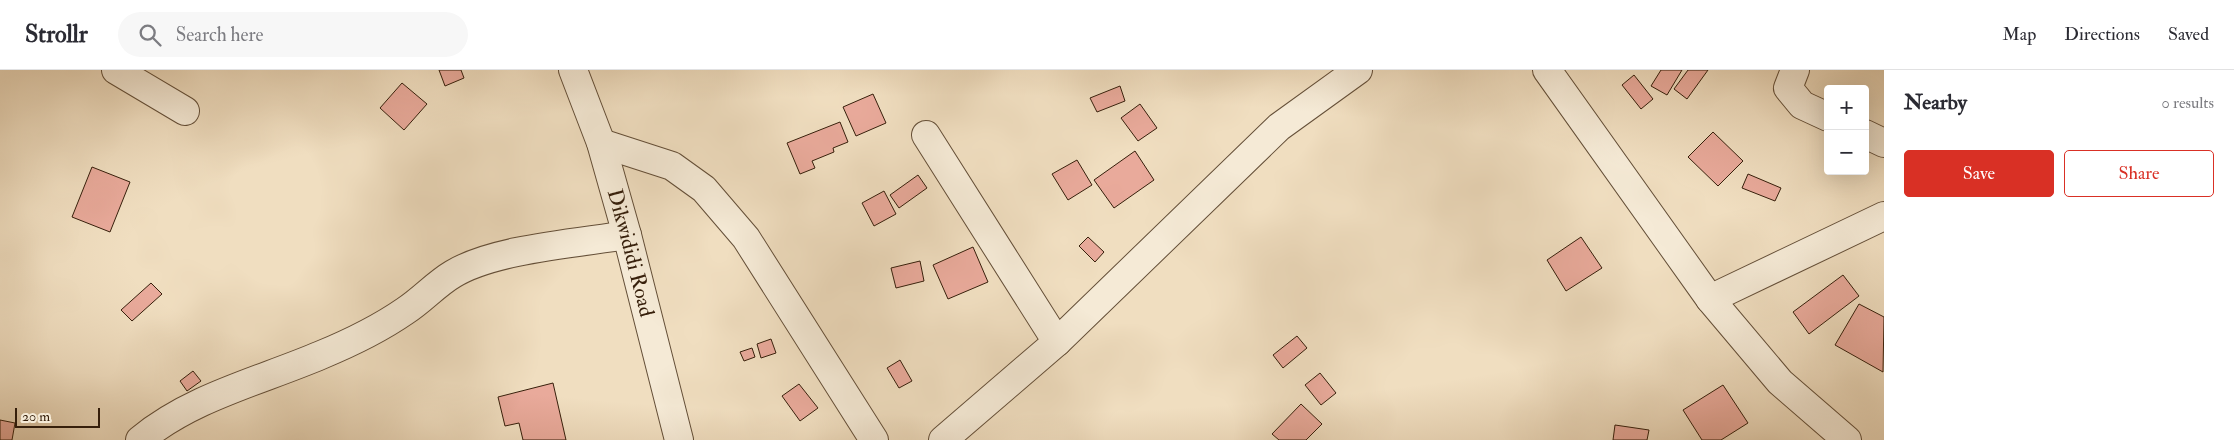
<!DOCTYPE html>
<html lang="en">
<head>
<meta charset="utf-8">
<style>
  :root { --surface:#fff; --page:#f7f7f7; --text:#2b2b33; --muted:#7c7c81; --line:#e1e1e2; --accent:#d93025 }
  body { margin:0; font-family:"IM FELL Double Pica",serif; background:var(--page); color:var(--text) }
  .controls { position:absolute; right:15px; top:15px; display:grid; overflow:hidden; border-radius:5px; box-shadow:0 5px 20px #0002 }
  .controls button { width:45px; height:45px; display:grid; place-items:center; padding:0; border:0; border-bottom:1px solid var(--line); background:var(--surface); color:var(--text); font:25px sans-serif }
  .scale { position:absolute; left:15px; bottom:12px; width:85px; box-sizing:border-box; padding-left:5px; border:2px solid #361f0b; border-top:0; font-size:14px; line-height:18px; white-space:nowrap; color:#361f0b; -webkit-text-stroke:4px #f5ead6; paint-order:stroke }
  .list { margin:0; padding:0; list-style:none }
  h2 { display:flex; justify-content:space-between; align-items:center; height:65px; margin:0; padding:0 20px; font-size:21px }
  h2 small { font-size:16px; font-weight:400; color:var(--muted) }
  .actions { display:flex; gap:10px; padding:15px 20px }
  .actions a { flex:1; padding:11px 0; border:1px solid var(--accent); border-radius:5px; text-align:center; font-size:18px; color:var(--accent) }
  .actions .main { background:var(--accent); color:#fff }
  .icon { flex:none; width:28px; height:28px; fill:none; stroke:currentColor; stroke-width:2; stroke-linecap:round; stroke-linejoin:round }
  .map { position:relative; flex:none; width:1884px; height:370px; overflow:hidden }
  header { display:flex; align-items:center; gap:30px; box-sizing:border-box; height:70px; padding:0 25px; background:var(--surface); border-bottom:1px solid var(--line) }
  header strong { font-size:24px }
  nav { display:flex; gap:28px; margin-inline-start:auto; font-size:18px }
  .search { width:350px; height:45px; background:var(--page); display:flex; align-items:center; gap:12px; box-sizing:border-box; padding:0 18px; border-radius:28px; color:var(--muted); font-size:19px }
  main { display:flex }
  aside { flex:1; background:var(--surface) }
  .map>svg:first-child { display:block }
  .building { fill:#e9aa9b; stroke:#361f0b }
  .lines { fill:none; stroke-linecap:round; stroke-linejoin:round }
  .minor-casing { stroke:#644f38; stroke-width:30 }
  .minor { stroke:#f5ead6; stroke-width:28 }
  .labels { text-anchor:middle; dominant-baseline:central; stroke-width:4; stroke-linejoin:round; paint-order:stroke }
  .street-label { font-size:21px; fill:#361f0b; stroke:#f5ead6 }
</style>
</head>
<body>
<header>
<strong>Strollr</strong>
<div class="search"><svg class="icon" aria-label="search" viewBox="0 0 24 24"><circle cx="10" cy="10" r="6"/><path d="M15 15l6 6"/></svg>Search here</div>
<nav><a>Map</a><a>Directions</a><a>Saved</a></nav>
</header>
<main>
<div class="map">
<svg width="1884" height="370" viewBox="0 0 1884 370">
  <rect width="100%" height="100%" fill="#f0dec0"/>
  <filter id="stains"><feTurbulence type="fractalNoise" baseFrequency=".004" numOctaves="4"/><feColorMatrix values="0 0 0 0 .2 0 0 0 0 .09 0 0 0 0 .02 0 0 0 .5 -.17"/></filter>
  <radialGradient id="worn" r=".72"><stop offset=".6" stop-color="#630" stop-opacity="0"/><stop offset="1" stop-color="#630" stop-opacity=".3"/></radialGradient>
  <g class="building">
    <polygon points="439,0 461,0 464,8 445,16"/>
    <polygon points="1661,0 1682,0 1667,25 1651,16"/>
    <polygon points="1688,0 1708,0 1687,29 1674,19"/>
    <polygon points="1634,5 1653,29 1641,39 1622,15"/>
    <polygon points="402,13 427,34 404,60 380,38"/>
    <polygon points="1120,16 1125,31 1097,42 1090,28"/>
    <polygon points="873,24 886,53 856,66 843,37"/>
    <polygon points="1140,34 1157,58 1138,71 1121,48"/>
    <polygon points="840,52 848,72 833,78 834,82 812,91 815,98 800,104 787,73"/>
    <polygon points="1713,62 1743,91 1718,116 1688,87"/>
    <polygon points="1135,81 1154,110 1114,138 1094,110"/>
    <polygon points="1077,90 1092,115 1068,130 1052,104"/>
    <polygon points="92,97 130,112 110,162 72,147"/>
    <polygon points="1748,104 1781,118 1775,131 1742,118"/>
    <polygon points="918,105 927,118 899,138 890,125"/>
    <polygon points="884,121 896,144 874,156 862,133"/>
    <polygon points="1088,167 1104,182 1095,192 1079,176"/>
    <polygon points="1581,167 1602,198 1566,221 1547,190"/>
    <polygon points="973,177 988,212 948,229 933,195"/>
    <polygon points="920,191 924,211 896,218 891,198"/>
    <polygon points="1843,205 1859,226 1809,264 1793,242"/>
    <polygon points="151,213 162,224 132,251 121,240"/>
    <polygon points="1859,234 1884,247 1883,302 1835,275"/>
    <polygon points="1297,266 1307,278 1283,298 1273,285"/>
    <polygon points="771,269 776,283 761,288 757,274"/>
    <polygon points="752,278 755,287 744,291 740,282"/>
    <polygon points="900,290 912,311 899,318 887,298"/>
    <polygon points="193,301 201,311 187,321 180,311"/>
    <polygon points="1320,303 1336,323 1321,335 1305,315"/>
    <polygon points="553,313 566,370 523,370 519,353 505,356 498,327"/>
    <polygon points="799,314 818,338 800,351 782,326"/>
    <polygon points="1723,315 1748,353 1721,370 1702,370 1683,340"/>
    <polygon points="1301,334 1322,354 1306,370 1279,370 1272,364"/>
    <polygon points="0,350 15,353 12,370 0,370"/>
    <polygon points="1615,355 1649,360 1647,370 1613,370"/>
  </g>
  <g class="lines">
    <defs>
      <g id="minor">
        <polyline points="116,0 185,41"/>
        <path id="s1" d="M573 0 601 73 627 165 679 370"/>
        <polyline points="1547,0 1710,229 1780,312 1847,370"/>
        <polyline points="1795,0 1788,18 1802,35 1828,47"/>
        <polyline points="1865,64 1884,73"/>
        <polyline points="926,65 1057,272"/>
        <polyline points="601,73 672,96 704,119 746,168 874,370"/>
        <polyline points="1710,229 1884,146"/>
        <path d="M140 370C192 327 260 311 321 285 350 273 379 259 405 241 422 230 436 214 453 204 494 179 578 173 627 165"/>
        <polyline points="943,370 1057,272 1279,57 1358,0"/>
      </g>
    </defs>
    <use href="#minor" class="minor-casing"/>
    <use href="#minor" class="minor"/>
  </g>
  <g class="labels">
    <g class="street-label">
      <text stroke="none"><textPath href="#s1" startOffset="192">Dikwididi Road</textPath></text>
    </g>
  </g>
  <rect width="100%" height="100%" filter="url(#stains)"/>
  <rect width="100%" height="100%" fill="url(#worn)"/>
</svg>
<div class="controls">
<button>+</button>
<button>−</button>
</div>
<div class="scale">20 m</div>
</div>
<aside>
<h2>Nearby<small>0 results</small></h2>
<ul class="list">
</ul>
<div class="actions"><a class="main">Save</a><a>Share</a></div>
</aside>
</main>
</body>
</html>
